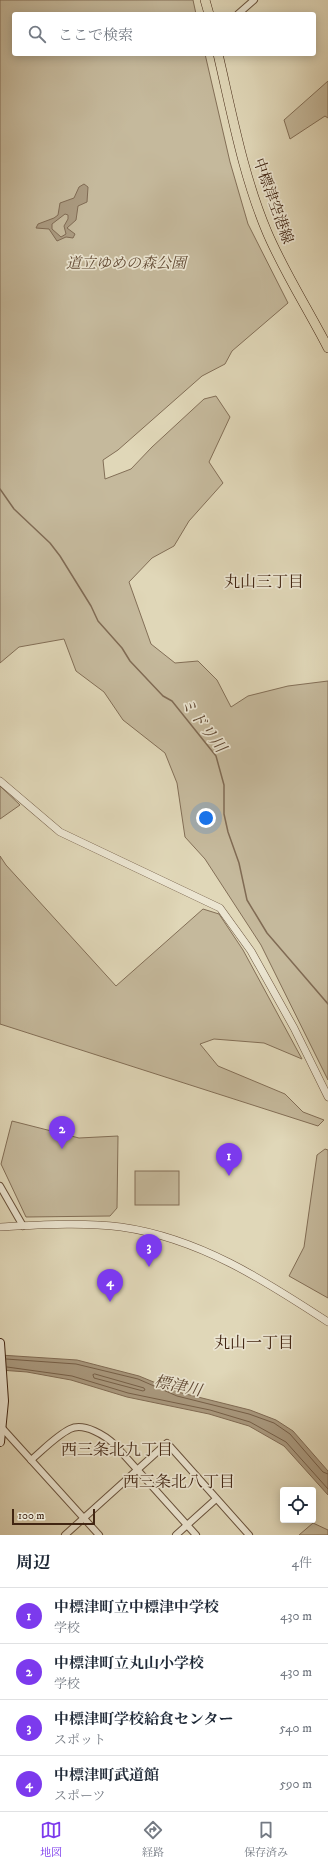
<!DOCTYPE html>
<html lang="ja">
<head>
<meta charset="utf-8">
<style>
  :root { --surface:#fff; --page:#f6f6f7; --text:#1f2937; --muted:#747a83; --line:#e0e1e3; --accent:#7c3aed }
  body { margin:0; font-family:"IM FELL DW Pica","Noto Serif JP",serif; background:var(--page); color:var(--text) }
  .controls { position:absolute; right:12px; bottom:12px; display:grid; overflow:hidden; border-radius:4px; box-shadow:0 2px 10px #0003 }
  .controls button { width:36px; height:36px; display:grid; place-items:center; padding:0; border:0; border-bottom:1px solid var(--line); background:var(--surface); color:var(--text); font:20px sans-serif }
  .scale { position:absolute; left:12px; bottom:10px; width:83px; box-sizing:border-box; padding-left:4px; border:2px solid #412512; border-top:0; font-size:11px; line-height:14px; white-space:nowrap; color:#412512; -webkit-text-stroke:3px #ebe5d1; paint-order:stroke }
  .you { position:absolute; left:206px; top:818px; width:14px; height:14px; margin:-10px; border:3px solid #fff; border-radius:50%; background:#1a73e8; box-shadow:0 0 0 6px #1a73e833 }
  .badge { display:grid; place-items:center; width:26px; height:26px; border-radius:50%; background:var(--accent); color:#fff; font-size:13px; font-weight:700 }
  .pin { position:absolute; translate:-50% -33px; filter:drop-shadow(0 1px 2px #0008) }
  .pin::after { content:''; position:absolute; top:21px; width:14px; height:12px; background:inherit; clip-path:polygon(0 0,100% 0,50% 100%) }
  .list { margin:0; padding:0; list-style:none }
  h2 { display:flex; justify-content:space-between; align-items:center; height:52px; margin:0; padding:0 16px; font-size:17px }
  h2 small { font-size:13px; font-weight:400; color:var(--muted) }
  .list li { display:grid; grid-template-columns:26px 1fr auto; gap:12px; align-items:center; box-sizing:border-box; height:56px; padding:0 16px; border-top:1px solid var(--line) }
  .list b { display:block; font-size:15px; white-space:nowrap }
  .list p { margin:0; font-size:13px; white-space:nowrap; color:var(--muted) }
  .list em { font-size:13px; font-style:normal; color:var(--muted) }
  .icon { flex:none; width:22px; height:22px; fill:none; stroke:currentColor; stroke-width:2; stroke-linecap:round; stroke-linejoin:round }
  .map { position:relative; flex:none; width:328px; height:1535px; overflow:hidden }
  .search { position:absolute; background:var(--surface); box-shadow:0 2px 10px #0003; left:12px; right:12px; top:12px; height:44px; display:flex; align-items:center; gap:10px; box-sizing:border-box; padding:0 14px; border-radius:4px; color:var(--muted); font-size:15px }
  .sheet { height:276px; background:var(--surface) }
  nav { display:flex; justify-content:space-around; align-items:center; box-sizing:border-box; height:56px; border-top:1px solid var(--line); background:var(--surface); font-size:11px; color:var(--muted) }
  nav a { display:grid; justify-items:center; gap:2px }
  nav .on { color:var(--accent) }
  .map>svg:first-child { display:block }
  .green { fill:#c5b99c; stroke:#836f57 }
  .water { fill:#aa9a80; stroke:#806b54; fill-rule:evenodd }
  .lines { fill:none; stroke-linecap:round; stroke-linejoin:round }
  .shore { stroke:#766049; stroke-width:1 }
  .stream { stroke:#806b54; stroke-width:1.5 }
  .minor-casing { stroke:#69523c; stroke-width:8 }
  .tertiary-casing { stroke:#69523c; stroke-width:8 }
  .secondary-casing { stroke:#412512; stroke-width:10 }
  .primary-casing { stroke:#412512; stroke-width:10 }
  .minor { stroke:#ebe5d1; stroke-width:6 }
  .tertiary { stroke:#ebe5d1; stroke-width:7 }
  .secondary { stroke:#ebe5d1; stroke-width:8 }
  .primary { stroke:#e0d7b8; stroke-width:9 }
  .labels { text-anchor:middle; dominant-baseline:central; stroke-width:3.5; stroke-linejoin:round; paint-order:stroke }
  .street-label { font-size:15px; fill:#412512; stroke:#ebe5d1 }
  .park-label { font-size:15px; font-style:italic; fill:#624a34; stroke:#ebe5d1 }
  .neighbourhood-label { font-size:16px; fill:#412512; stroke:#ebe5d1 }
  .water-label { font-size:16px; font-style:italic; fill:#604833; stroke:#ebe5d1 }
</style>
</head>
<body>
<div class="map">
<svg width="328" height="1535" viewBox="0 0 328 1535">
  <rect width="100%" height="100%" fill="#e0d7b8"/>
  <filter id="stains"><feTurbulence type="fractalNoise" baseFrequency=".005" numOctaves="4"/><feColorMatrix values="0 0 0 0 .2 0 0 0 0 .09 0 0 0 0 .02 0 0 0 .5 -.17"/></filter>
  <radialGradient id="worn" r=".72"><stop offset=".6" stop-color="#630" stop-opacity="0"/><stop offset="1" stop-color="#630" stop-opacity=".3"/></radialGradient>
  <g class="green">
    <polygon points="0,0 193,0 196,14 14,14 14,54 205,54 230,162 248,224 288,303 232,351 225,364 202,376 118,450 103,460 105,479 131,469 152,447 204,399 216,396 230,417 209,462 223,483 189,521 174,546 152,558 129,582 151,644 175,663 198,661 217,680 231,707 248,696 288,686 328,681 328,1080 261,945 205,859 185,837 177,783 165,753 123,720 104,692 76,671 64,639 19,647 0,663"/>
    <polygon points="328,81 328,118 325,116 290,139 284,120"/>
    <polygon points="0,786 20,805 0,819"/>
    <polygon points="0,856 6,865 116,986 203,909 219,914 243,950 302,1059 264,1043 214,1039 200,1044 218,1066 285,1094 303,1112 324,1120 318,1126 0,1024"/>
    <polygon points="12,1121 79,1138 118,1136 117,1208 110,1216 26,1217 1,1164"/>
    <polygon points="325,1149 328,1150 328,1298 289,1276 304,1247 317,1155"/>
    <rect x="135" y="1171" width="44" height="34"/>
    <polygon points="313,1523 328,1530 328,1535 299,1535"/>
  </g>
  <g class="water">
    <path d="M84 184 88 187 87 202 78 206 76 220 67 228 75 234 73 238 66 237 57 241 49 229 36 228 38 224 54 218 58 215 60 203 74 198 79 187ZM65 214 68 215V219L64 226 66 234 61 237 52 229V224Z"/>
    <polygon points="0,1355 77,1360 139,1376 178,1392 250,1410 276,1420 293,1431 328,1471 328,1495 284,1446 249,1426 209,1414 127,1397 71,1380 27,1372 0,1370"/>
  </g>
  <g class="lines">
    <g class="shore">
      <polyline points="6,1359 76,1364 138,1379 177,1396 249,1414 274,1423 290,1434 323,1472 328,1474"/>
      <polyline points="7,1367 72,1376 128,1393 210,1410 250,1422 286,1442 328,1489"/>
      <polygon points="95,1374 144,1388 145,1390 143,1391 94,1378 93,1375"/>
    </g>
    <polyline class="stream" points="0,489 14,509 50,543 60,556 91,606 98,621 122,648 130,661 163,696 172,701 216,756 224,785 224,814 228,832 239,863 247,900 267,933 328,1004"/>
    <defs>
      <g id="minor">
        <polyline points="238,14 254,0"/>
        <polyline points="0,1186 23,1226"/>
        <polyline points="3,1429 99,1535"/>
        <path d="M31 1460C43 1450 56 1436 70 1429 84 1422 106 1436 115 1445L196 1535"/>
        <polyline points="65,1535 167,1443 249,1535"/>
        <polyline points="176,1535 216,1499"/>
      </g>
      <g id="tertiary">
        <polyline points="0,781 60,832 220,908 251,951 294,1028 328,1097"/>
        <path d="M0 1227C40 1225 81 1222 121 1227 199 1238 264 1280 328 1322"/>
      </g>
      <polyline id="secondary" points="0,1343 4,1401 0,1442"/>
      <g id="primary">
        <polyline points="205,0 209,14"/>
        <path d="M218 54C232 114 243 175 267 232 284 272 308 309 328 348"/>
      </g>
    </defs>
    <use href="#minor" class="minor-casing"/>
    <use href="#tertiary" class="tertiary-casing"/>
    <use href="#secondary" class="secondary-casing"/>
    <use href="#primary" class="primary-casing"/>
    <use href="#minor" class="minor"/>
    <use href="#tertiary" class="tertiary"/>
    <use href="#secondary" class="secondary"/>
    <use href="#primary" class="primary"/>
  </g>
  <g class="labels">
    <g class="street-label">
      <text transform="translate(273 201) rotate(70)">中標津空港線</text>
    </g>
    <g class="park-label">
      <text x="126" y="263">道立ゆめの森公園</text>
    </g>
    <g class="neighbourhood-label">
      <text x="264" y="582">丸山三丁目</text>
      <text x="254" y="1343">丸山一丁目</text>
      <text x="117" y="1450">西三条北九丁目</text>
      <text x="179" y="1482">西三条北八丁目</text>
    </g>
    <g class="water-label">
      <text transform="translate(203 725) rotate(53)">ミドリ川</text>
      <text transform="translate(178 1386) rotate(12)">標津川</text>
    </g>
  </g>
  <rect width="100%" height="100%" filter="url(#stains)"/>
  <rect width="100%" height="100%" fill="url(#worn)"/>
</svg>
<div class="controls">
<button><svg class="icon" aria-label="locate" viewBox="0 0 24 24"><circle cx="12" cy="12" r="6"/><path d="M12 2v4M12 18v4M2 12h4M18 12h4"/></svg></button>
</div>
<div class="scale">100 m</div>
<div class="you"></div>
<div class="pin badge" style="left:229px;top:1176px">1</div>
<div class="pin badge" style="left:62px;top:1149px">2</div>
<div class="pin badge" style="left:149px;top:1267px">3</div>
<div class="pin badge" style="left:110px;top:1302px">4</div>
<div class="search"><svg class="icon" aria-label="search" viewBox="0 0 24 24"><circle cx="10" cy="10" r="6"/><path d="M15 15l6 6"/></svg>ここで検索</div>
</div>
<section class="sheet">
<h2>周辺<small>4件</small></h2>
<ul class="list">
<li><span class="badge">1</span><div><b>中標津町立中標津中学校</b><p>学校</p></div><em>430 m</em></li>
<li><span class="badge">2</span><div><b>中標津町立丸山小学校</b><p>学校</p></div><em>430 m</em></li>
<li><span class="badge">3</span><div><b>中標津町学校給食センター</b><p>スポット</p></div><em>540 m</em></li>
<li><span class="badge">4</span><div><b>中標津町武道館</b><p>スポーツ</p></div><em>590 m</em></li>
</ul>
</section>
<nav>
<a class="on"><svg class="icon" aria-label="map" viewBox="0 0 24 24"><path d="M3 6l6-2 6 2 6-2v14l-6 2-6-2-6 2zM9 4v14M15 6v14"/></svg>地図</a>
<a><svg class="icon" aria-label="directions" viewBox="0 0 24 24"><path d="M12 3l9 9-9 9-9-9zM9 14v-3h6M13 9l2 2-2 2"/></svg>経路</a>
<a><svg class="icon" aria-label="saved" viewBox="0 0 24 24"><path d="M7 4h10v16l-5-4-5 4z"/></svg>保存済み</a>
</nav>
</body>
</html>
